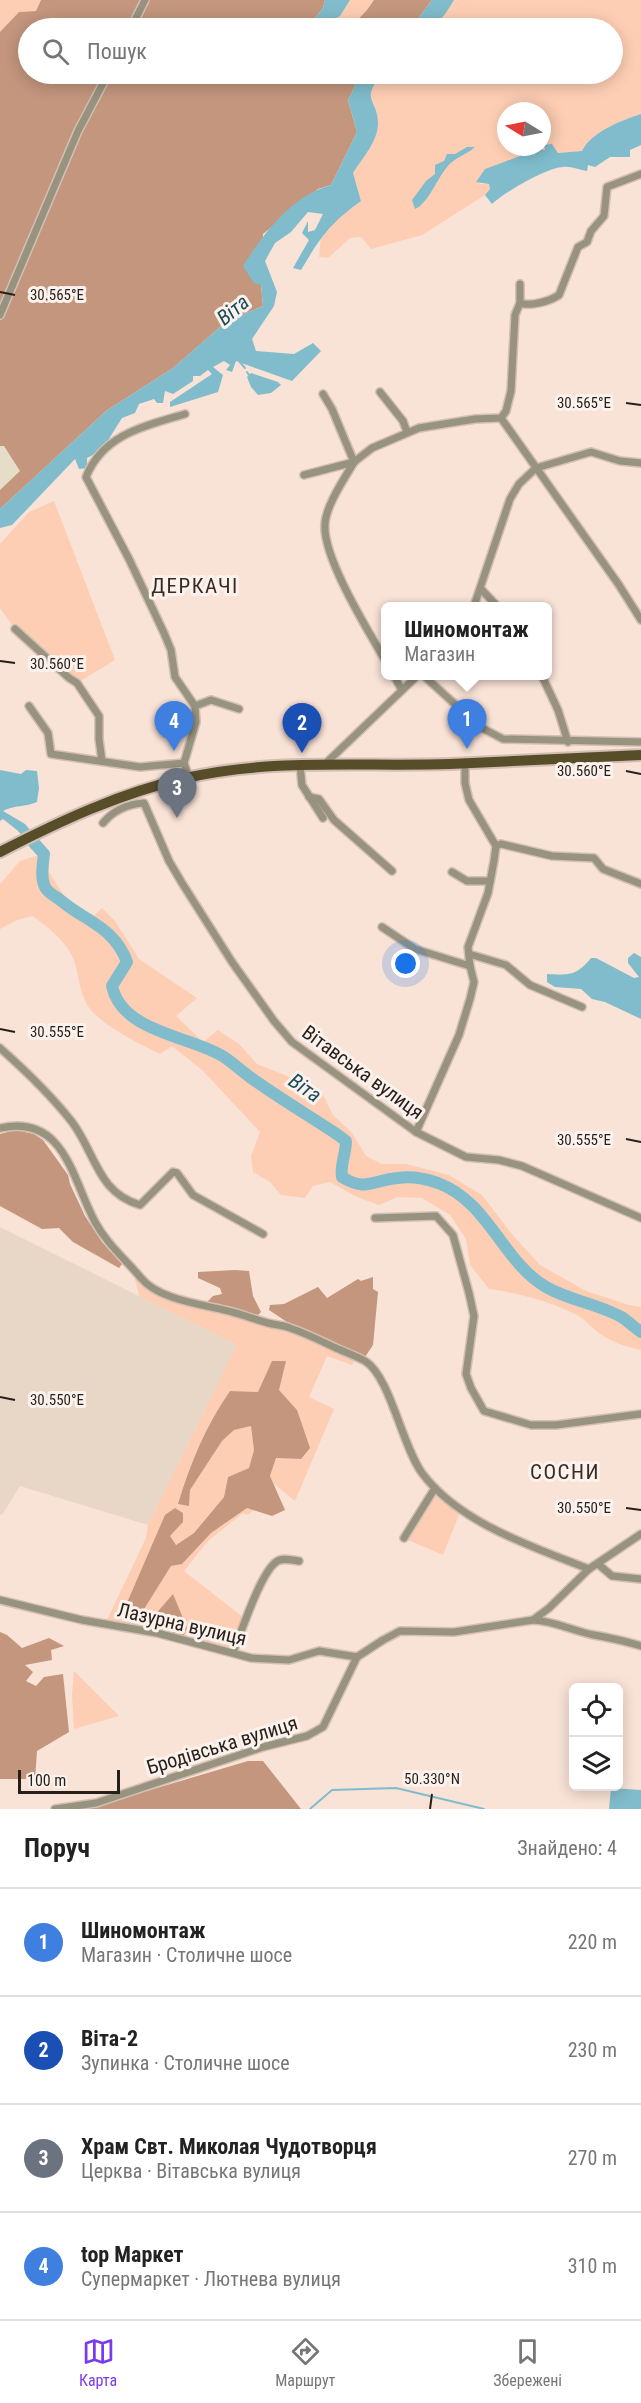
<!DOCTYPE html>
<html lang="uk">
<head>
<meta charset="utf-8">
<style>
  :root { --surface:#fff; --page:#f6f6f6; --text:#222; --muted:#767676; --line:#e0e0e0; --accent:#7c3aed }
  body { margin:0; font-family:"Roboto Condensed",sans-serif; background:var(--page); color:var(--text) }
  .controls { position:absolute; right:18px; bottom:18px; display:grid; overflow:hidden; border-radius:9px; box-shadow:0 3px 15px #0003 }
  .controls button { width:54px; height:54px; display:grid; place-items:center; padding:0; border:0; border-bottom:2px solid var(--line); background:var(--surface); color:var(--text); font:30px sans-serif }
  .compass { position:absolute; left:497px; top:102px; width:54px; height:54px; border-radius:50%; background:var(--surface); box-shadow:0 3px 15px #0003; rotate:280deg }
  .scale { position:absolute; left:18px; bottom:15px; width:102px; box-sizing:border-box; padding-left:6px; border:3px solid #271f1a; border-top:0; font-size:16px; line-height:21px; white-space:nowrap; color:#271f1a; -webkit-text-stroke:4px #fcf2ed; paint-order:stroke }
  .you { position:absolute; left:406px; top:964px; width:21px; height:21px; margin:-15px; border:4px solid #fff; border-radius:50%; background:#1a73e8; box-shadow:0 0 0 9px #1a73e833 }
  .badge { display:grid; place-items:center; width:39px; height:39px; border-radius:50%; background:var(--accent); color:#fff; font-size:20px; font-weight:700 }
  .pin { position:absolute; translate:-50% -50px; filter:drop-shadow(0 2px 3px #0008) }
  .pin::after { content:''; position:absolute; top:32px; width:21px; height:18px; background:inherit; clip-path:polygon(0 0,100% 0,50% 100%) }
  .popup { position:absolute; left:381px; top:602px; width:171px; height:78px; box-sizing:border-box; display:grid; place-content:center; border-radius:9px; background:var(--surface); filter:drop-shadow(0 2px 4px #0005); font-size:20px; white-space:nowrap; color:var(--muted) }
  .popup b { font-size:22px; color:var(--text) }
  .popup::after { content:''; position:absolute; left:50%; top:100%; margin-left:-12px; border:12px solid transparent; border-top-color:var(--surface) }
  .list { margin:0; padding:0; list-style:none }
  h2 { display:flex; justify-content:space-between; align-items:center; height:78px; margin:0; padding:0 24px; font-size:26px }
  h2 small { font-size:20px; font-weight:400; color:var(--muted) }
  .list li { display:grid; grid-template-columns:39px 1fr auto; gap:18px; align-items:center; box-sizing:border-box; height:108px; padding:0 24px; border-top:2px solid var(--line) }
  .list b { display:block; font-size:22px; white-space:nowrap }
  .list p { margin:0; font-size:20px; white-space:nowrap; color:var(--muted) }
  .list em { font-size:20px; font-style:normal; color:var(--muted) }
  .icon { flex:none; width:33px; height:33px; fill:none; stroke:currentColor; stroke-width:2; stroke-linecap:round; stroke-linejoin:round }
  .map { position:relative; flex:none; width:641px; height:1809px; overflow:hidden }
  .search { position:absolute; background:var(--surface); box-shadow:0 3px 15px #0003; left:18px; right:18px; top:18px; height:66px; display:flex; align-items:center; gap:15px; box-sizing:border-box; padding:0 21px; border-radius:33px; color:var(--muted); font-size:22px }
  .sheet { height:510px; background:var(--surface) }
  nav { display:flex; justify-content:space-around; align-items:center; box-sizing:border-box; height:84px; border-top:2px solid var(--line); background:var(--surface); font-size:16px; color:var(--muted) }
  nav a { display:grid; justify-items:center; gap:3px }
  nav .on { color:var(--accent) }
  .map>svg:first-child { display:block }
  .commercial { fill:#e8d6c6 }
  .industrial { fill:#e6ddc8 }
  .green { fill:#feceb4 }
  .forest { fill:#c3967d }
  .water { fill:#81bccc }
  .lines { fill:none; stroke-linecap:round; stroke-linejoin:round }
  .stream { stroke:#81bccc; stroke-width:2 }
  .river { stroke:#81bccc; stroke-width:12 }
  .street-casing { stroke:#d3bfb4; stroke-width:10 }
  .primary-casing { stroke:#d3bfb4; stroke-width:14 }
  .street { stroke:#98937f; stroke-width:7 }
  .primary { stroke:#574e29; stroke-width:10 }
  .ticks { fill:none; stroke:#271f1a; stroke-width:2 }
  .labels { text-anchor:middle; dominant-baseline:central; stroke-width:6; stroke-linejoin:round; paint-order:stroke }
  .street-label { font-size:20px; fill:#271f1a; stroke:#fcf2ed }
  .water-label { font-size:21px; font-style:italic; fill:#1a4d5a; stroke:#fcf2ed }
  .neighbourhood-label { font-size:21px; letter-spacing:1.5px; fill:#3b2a20; stroke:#fcf2ed }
  .ticks-label { font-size:15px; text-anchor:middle; fill:#271f1a; stroke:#fcf2ed; stroke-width:6; stroke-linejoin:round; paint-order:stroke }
</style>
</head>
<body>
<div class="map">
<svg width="641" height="1809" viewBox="0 0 641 1809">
  <rect width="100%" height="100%" fill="#f9e2d6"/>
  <polygon class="commercial" points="0,1227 237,1345 148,1525 20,1486 2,1515 0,1514"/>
  <polygon class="industrial" points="0,446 4,446 20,471 0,490"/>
  <g class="green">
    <polygon points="0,0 41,0 36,11 19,12 0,32"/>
    <polygon points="350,0 374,0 367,10 350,28 332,28 333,19 340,16"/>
    <path d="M454 0H641V114C622 120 591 132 582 151L558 153 539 150 537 147H542V111H506V147H526L519 150 521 156 479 184H489L490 189 485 195 422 235 371 249 361 237 350 238 328 258 319 257 321 237 338 217 361 201 353 173C362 159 379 140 378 122 377 98 360 101 382 74H612V28H430L435 25Z"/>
    <polygon points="54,501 115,660 77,683 15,629 0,608 0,544 29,512"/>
    <path d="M48 852 49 872 66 899 94 916 102 908 115 921 139 959 197 998 176 1016 203 1042 218 1030 239 1044 257 1064 320 1089 333 1115 352 1133 366 1156 382 1164H406L449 1175 482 1195 511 1233 540 1265 586 1291 629 1305 641 1307V1350C627 1347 614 1343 602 1335 593 1330 586 1320 577 1315 550 1301 518 1293 489 1289L470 1265 466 1239 450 1215 422 1198 398 1197 379 1205 357 1197 330 1182 313 1186 305 1198 281 1195 270 1182 253 1172 251 1156 260 1132 203 1071 172 1046 160 1054C141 1045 102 1025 90 1009 78 993 80 973 72 956 64 939 47 927 33 916L17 920 0 929V884L20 861Z"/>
    <path d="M133 1271 145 1285 289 1330 355 1359 352 1365 327 1356 309 1397 334 1409 295 1501 273 1483 270 1476 276 1458 301 1459 297 1410 279 1390 272 1361 258 1393 230 1391C206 1425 190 1464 178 1504L189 1506 190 1490 222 1441 234 1430 251 1426 254 1450 249 1468 228 1477 224 1497 194 1533 175 1545 170 1536 183 1522 175 1508 141 1614 171 1566 182 1564 211 1533 247 1508 254 1510 248 1515 243 1513 208 1541 184 1571 244 1618 232 1649 107 1620 146 1538 148 1525 237 1345 139 1296Z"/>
    <polygon points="437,1494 460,1512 443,1555 408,1540"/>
    <polygon points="74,1671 119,1716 74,1729 72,1695"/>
  </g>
  <g class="forest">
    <polygon points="41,0 325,0 323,8 307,28 28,28 28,74 357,74 354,78 355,86 348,100 357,132 331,185 318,189 263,234 261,285 263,306 227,321 173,368 106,411 0,509 0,490 20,471 4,446 0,446 0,32 19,12 36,11"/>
    <polygon points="374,0 432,0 418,19 403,24 400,28 350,28 367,10"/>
    <polygon points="16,1130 34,1134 43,1140 68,1175 70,1184 85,1216 102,1242 122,1264 119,1268 73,1242 59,1228 42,1229 0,1206 0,1134"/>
    <polygon points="235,1270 249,1271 253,1296 261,1312 256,1317 206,1303 213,1296 222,1294 220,1288 198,1278 198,1272"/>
    <polygon points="373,1277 373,1289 378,1292 373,1345 365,1357 290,1324 269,1310 270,1305 284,1304 318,1287 327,1298 358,1279 361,1281"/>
    <path d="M272 1361H286L279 1390 297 1410 310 1448 301 1459 276 1458 270 1476 285 1510 272 1516 247 1508 211 1533 182 1564 171 1566 141 1614 126 1605 165 1515 175 1508 183 1513V1522L170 1536 176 1545 194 1533 224 1497 228 1477 249 1468 254 1450 251 1426 234 1430 222 1441 190 1490 189 1506 178 1504C190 1464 206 1425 230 1391L258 1392Z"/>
    <polygon points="173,1594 187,1628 183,1637 147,1624"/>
    <polygon points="0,1632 7,1635 22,1648 49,1638 64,1646 51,1650 52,1660 25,1665 33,1672 26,1681 36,1686 44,1677 63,1674 69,1732 37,1751 35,1779 0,1779"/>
    <polygon points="248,1761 263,1761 301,1809 86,1809"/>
  </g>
  <g class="water">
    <polygon points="325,0 350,0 340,16 333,20 332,28 307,28 323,8"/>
    <path d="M432 0H454C436 30 433 29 400 28L403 24 418 19Z"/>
    <path d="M357 74H382C360 101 377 98 378 122 379 140 362 159 353 173L361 201C330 223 320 238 301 270L293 268 309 240 302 233 308 221V232L315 230 323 214 308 212 291 232 275 243 265 261 277 292 274 306 252 339 256 351 294 354 313 343 321 351 292 381 236 361 232 372 226 370 230 365 224 361 213 367 223 375 218 392 170 407V402L212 374 208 370 200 376H193V381L173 394 165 391 163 403H157L154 399 139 404 135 413 122 418 102 450 87 458V468L79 469 75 459 12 525 0 528V509L106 411 173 368 227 321 263 306 261 285 254 283 243 266C264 233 291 196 331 185L357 132 348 100 355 86 354 78Z"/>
    <path d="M641 114V145L630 150V157H610L595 167 588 165 587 171C580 170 570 166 563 167 546 168 505 192 492 204L485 195 490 189 489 184 476 182 485 169 520 156 518 150 526 147 545 150 544 145 552 144 558 153 582 151C591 132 622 120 641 114Z"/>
    <path d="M467 147H475C469 153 459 156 452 162 439 172 430 203 415 209L412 200 426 181 435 174V165L444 161 447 154H455Z"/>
    <polygon points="251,373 278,382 281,385 271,393 258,395 251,387 247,377"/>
    <path d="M0 770 21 774 26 770 37 771 39 788 37 802C25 807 15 805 3 811L25 824 48 852 40 854 17 830 3 819 0 821Z"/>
    <path d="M634 953 641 957V1019L605 1002 592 999 581 989 555 987 547 982V974C570 975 576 976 591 958H596L634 978 639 977 628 963V958Z"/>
    <polygon points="611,1788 641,1790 641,1809 609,1809"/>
  </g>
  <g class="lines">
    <g class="stream">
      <polyline points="239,361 245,368"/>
      <polyline points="247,372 249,375"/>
      <polyline points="310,1809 332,1790 396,1788 484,1809"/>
    </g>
    <path class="river" d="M34 843 44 854C43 864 40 877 45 887 47 891 54 896 59 899 84 921 114 926 127 962L112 986C122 1033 192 1036 224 1057 236 1065 246 1075 257 1082 284 1101 311 1117 338 1135L346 1141C346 1154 340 1164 342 1177 366 1192 373 1180 398 1178 411 1176 426 1179 438 1183 489 1202 502 1261 546 1287 570 1301 600 1304 623 1318 629 1322 635 1328 641 1332"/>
    <defs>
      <g id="street">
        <polyline points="131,28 145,0"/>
        <path d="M520 303C530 307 550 301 559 295L578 247 587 242 591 231 604 216 607 187 641 174"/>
        <polyline points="0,315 78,131 108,74"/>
        <polyline points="380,392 403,421 407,432"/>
        <polyline points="323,394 332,409 354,462"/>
        <path d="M185 414C145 426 103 434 86 477L129 559 164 633 171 650 175 677 195 706 196 722 184 763 189 778"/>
        <polyline points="501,418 619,585 641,620"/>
        <path d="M354 462C345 478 326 505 325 524 322 557 369 632 386 662"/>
        <polyline points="304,475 354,462 372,448 419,428 475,419 501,418 506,411 511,391 515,315 520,303 520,284"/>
        <polyline points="481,589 497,606"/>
        <polyline points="474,606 510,499 519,484 536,468 591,452 620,461 641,463"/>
        <polyline points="15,629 69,678 77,683 99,716 99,739 102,761"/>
        <polyline points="394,676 402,690"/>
        <polyline points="424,676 480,727 503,739 641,742"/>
        <polyline points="542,676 558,710 568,742"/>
        <polyline points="29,706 48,733 51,754 140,767 184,763"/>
        <polyline points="195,706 211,700 239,709"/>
        <polyline points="325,764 417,676"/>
        <polyline points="300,765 302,785 323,818"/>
        <polyline points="309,797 319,799 334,820 392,871"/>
        <path d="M103 823C113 811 128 804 144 803L169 861 182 883 232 962 274 1021 292 1042 416 1132 466 1157 499 1160 522 1166 641 1218"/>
        <polyline points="496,846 501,844 552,856 594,858 603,869 641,884"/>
        <polyline points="452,872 467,881 490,881"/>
        <polyline points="382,927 415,949 470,966"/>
        <polyline points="469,954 506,965 530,985 582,1007"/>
        <path d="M0 1048C26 1071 51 1095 72 1122 96 1154 97 1192 140 1205L173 1172 177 1173 193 1195 263 1234"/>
        <path d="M0 1128C65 1114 72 1179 95 1222 107 1244 125 1259 141 1278 158 1299 199 1304 224 1310 239 1313 253 1319 268 1323 275 1325 283 1325 290 1328 305 1333 321 1341 336 1348 345 1352 356 1356 365 1361 390 1376 402 1446 422 1473 459 1523 533 1547 589 1569"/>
        <polyline points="416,1132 459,1035 470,999 474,982 470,966 468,947 488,893 494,861 496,846 469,800 465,783 465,762"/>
        <polyline points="375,1218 436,1216 453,1235 469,1293 474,1316 466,1374 471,1388 484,1411 531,1425 556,1425 641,1414"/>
        <polyline points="404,1538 435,1488"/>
        <polyline points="598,1564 612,1576 641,1579"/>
        <polyline points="0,1600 82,1620 157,1633 251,1658 289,1660 319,1651 357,1657"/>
        <path d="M533 1620C555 1621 573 1631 594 1635 611 1638 625 1641 641 1646"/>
        <path d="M233 1652C242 1631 260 1574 276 1562 282 1557 291 1560 299 1561"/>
        <polyline points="55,1809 96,1803 263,1747 307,1736 323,1727 357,1657 383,1640 400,1631 454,1632 533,1620 549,1608 589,1569 641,1534"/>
      </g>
      <path id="primary" d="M0 852C60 821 120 793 186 778 273 758 362 767 450 764 513 761 577 758 641 755"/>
    </defs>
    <use href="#street" class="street-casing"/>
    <use href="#primary" class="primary-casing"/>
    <use href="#street" class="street"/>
    <use href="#primary" class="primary"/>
  </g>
  <path class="ticks" d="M0 292 15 295M626 403 641 405M0 661 15 663M626 771 641 774M0 1029 15 1032M626 1139 641 1142M0 1397 15 1400M626 1508 641 1510M430 1809 432 1794"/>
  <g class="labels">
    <g class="street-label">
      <text transform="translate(363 1072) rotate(36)">Вітавська вулиця</text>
      <text transform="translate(182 1624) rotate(13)">Лазурна вулиця</text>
      <text transform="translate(222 1745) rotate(-17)">Бродівська вулиця</text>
    </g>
    <g class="water-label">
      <text transform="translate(233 310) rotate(-39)">Віта</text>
      <text transform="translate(305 1088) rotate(34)">Віта</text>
    </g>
    <g class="neighbourhood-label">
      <text x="195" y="586">ДЕРКАЧІ</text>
      <text x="565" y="1472">СОСНИ</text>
    </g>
  </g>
  <g class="ticks-label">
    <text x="57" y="300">30.565°E</text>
    <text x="584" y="408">30.565°E</text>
    <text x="57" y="669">30.560°E</text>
    <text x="584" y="776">30.560°E</text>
    <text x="57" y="1037">30.555°E</text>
    <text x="584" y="1145">30.555°E</text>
    <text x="57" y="1405">30.550°E</text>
    <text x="584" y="1513">30.550°E</text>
    <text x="432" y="1784">50.330°N</text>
  </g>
</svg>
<div class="controls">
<button><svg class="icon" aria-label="locate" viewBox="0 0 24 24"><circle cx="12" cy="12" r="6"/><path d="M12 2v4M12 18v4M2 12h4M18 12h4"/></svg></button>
<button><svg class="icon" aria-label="layers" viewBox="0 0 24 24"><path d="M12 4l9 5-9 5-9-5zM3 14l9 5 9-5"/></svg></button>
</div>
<svg class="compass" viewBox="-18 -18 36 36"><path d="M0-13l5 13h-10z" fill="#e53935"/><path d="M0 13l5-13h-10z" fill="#767676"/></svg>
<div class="scale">100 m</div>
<div class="you"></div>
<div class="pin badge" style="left:467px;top:749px;background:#3f7fe0">1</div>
<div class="popup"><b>Шиномонтаж</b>Магазин</div>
<div class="pin badge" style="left:302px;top:753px;background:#1a4fb4">2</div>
<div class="pin badge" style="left:177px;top:818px;background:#6b7280">3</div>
<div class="pin badge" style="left:174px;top:751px;background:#3f7fe0">4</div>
<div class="search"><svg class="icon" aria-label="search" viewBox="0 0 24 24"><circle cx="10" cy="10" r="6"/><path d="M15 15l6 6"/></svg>Пошук</div>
</div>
<section class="sheet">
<h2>Поруч<small>Знайдено: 4</small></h2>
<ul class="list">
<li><span class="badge" style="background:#3f7fe0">1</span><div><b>Шиномонтаж</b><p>Магазин · Столичне шосе</p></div><em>220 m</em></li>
<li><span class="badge" style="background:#1a4fb4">2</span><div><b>Віта-2</b><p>Зупинка · Столичне шосе</p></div><em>230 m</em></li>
<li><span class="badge" style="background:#6b7280">3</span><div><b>Храм Свт. Миколая Чудотворця</b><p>Церква · Вітавська вулиця</p></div><em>270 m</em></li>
<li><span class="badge" style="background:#3f7fe0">4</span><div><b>top Маркет</b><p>Супермаркет · Лютнева вулиця</p></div><em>310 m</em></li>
</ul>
</section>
<nav>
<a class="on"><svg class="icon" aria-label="map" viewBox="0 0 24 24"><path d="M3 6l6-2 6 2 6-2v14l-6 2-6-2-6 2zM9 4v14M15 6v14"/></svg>Карта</a>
<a><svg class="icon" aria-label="directions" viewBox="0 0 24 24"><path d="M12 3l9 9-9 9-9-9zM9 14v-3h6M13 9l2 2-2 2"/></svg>Маршрут</a>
<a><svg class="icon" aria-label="saved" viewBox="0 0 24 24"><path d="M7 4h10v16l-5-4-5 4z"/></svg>Збережені</a>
</nav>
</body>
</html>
